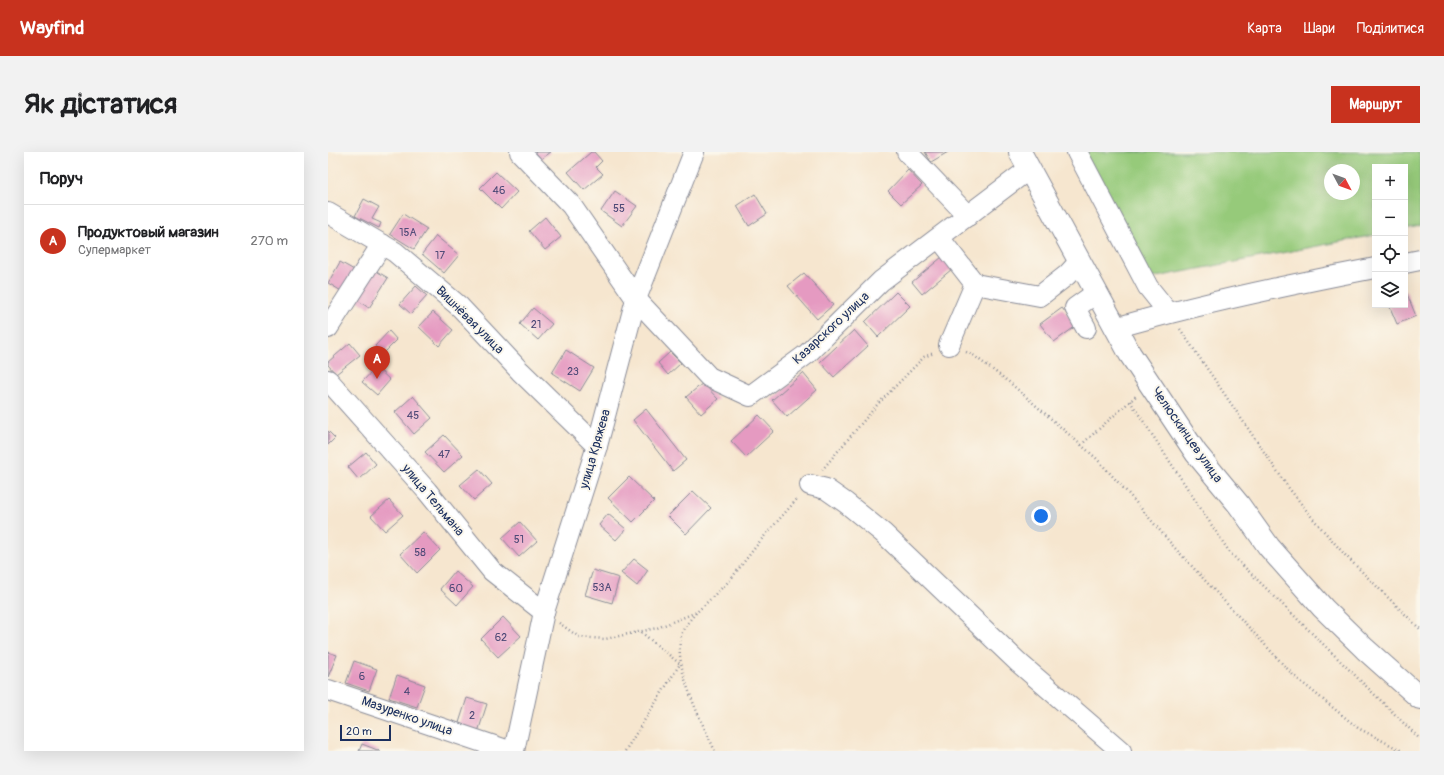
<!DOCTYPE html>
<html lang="uk">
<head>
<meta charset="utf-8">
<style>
  :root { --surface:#fff; --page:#f2f2f2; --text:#202124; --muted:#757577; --line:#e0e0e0; --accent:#c8321e }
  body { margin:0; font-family:Pangolin,sans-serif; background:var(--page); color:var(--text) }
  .controls { position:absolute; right:12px; top:12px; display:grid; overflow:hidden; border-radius:0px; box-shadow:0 4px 16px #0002 }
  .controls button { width:36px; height:36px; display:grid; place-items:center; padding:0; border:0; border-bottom:1px solid var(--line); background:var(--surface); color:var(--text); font:20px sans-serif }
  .compass { position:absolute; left:996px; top:12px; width:36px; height:36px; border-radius:50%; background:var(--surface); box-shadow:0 4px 16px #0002; rotate:131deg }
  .scale { position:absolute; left:12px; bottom:10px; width:51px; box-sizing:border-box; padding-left:4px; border:2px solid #1b2f5e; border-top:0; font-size:11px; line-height:14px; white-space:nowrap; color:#1b2f5e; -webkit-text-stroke:3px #fbf7ec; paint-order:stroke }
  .you { position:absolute; left:713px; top:364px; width:14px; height:14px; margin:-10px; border:3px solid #fff; border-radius:50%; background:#1a73e8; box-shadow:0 0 0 6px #1a73e833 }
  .badge { display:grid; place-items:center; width:26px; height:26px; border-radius:50%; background:var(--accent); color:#fff; font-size:13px; font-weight:700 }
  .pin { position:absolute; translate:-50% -33px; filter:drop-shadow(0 1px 2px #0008) }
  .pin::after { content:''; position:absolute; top:21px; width:14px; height:12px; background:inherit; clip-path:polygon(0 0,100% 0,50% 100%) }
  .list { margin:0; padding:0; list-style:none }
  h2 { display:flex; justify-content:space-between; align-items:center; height:52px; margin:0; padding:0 16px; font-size:17px }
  h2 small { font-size:13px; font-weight:400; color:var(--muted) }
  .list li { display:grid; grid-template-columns:26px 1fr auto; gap:12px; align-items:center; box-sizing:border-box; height:72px; padding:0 16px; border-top:1px solid var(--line) }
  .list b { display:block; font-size:15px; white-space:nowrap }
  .list p { margin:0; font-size:13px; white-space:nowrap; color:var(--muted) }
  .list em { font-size:13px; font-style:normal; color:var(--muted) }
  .icon { flex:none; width:22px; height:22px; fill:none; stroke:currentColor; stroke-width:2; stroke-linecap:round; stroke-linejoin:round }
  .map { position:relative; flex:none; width:1092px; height:599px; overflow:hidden; border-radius:0px }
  header { display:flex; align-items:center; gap:24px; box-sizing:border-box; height:56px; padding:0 20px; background:var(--accent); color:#fff }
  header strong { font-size:19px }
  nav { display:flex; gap:22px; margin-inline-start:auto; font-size:14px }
  .intro { display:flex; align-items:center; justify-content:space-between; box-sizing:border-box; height:96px; padding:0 24px }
  h1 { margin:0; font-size:28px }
  .button { padding:10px 18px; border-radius:0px; background:var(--accent); color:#fff; font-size:14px; font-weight:700 }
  main { display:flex; gap:24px; padding:0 24px }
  aside { flex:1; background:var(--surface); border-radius:0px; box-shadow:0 4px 16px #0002 }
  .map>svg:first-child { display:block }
  .green { fill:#96ca7a; stroke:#587c6c; fill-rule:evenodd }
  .building { fill:#e59ac1 }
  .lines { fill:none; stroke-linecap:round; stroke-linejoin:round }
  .minor-casing { stroke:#888a96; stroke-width:22 }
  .major-casing { stroke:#888a96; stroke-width:24 }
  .path { stroke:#888a96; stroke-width:2.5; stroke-dasharray:1 3; stroke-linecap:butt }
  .minor { stroke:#fff; stroke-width:20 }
  .major { stroke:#fff; stroke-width:22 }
  .labels { text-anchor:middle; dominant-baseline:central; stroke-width:4; stroke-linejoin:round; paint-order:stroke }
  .number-label { font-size:11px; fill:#4e4a77 }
  .street-label { font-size:13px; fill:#1b2f5e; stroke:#fbf7ec }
</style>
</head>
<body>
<header>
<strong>Wayfind</strong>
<nav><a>Карта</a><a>Шари</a><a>Поділитися</a></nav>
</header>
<div class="intro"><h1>Як дістатися</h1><a class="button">Маршрут</a></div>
<main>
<aside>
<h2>Поруч<small></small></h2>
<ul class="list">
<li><span class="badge">A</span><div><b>Продуктовый магазин</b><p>Супермаркет</p></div><em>270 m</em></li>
</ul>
</aside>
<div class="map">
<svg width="1092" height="599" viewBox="0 0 1092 599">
  <rect width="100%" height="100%" fill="#fbf7ec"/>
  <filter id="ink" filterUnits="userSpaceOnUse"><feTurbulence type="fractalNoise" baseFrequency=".025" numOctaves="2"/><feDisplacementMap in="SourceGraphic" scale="8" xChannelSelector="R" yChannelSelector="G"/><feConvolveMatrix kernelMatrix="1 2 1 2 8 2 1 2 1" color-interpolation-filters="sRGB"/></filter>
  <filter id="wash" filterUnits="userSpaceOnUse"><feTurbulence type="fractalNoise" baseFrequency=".012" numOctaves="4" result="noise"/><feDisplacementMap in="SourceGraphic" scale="16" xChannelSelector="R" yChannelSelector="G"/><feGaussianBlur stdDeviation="0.9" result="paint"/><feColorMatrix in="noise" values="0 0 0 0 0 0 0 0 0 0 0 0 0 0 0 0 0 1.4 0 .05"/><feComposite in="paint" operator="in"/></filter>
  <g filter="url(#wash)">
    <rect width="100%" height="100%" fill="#f6e6cf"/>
    <path class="green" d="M750 0H1092V74L1077 77V15H1047V83L818 127ZM1002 18H1026V42H1002Z"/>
    <g id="blocks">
      <g class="building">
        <polygon points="207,0 223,0 213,7"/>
        <polygon points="263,0 266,0 274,9 268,15 275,22 256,38 240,20"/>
        <polygon points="597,0 620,0 603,10"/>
        <polygon points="580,18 594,33 573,52 560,39"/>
        <polygon points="168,20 189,40 173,57 152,36"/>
        <polygon points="287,39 309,54 294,74 273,59"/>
        <polygon points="427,42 439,62 421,74 409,54"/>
        <polygon points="36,47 51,55 44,67 53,71 51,76 27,64"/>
        <polygon points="75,62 99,77 86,97 62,82"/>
        <polygon points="217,65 233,85 217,98 201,79"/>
        <polygon points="108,84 131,103 116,121 94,102"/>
        <polygon points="614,105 624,117 594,142 584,130"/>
        <polygon points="12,110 28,119 15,140 0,131"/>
        <polygon points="45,117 60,126 41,156 26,146"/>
        <polygon points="476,121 505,153 489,167 460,134"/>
        <polygon points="88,134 99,144 83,162 72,152"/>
        <polygon points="1077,137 1088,164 1069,172 1061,153 1077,153"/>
        <polygon points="568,140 582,154 550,185 537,170"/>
        <polygon points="205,156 224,172 210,188 192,172"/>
        <polygon points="734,156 748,174 726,190 712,172"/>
        <polygon points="105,160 125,178 111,194 91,175"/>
        <polygon points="526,178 540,194 506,225 492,210"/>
        <polygon points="61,179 69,188 55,202 47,194"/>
        <polygon points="22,191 32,203 8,222 0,213 0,210"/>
        <polygon points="238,198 266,216 252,239 224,221"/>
        <polygon points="342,200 353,211 340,223 330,211"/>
        <polygon points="48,215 62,228 49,243 34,230"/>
        <polygon points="475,221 489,238 459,265 444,248"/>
        <polygon points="375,231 390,247 373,262 358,245"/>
        <polygon points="85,244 104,266 86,282 67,260"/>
        <polygon points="318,257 358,308 345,319 305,268"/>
        <polygon points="431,263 446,279 418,305 403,289"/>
        <polygon points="0,279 7,286 0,293"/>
        <polygon points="116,283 135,303 116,320 97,300"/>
        <polygon points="38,300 48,312 31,328 20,315"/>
        <polygon points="151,317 164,332 146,348 132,333"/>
        <polygon points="301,325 326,349 305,370 280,346"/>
        <polygon points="365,339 383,356 358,382 340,364"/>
        <polygon points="61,348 75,363 57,379 43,364"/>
        <polygon points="280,362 298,377 288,388 271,373"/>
        <polygon points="192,370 209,389 191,405 174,386"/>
        <polygon points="95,380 112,398 89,421 72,402"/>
        <polygon points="306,407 320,418 309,434 293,421"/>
        <polygon points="265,418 291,426 284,451 257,443"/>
        <polygon points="127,419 145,435 129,453 112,437"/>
        <polygon points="175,465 193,484 170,505 153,487"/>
        <polygon points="0,500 9,503 0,525"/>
        <polygon points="26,509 49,517 41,539 18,531"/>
        <polygon points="69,523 97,533 89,555 61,546"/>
        <polygon points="139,546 159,552 150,580 130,574"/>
        <polygon points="34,592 52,599 31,599"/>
      </g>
    </g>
  </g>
  <g filter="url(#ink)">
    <use href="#blocks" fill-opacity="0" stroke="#888a96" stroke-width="1"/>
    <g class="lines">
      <defs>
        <g id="minor">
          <polyline points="192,0 243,53 308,147 381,225 422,244 479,202 553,129 701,17"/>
          <polyline points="579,0 640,64"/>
          <polyline points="749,0 820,135 840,160"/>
          <polyline points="0,61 67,100 132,155 192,219 269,294"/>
          <polyline points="612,87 647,132 621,193"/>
          <polyline points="1077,111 1092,108"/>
          <polyline points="647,132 712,144 739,123 751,110"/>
          <polyline points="0,176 54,92"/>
          <polyline points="758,176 747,156 768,141"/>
          <path d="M787 176C873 151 959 133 1047 116"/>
          <polyline points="0,228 99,339 164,419 216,460"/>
          <polyline points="482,333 498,337 518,351 555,381 691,511 793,599"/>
          <polyline points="0,538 181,599"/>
          <polyline points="186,599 216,460 269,294 308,147 366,0"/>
        </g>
        <polyline id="major" points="692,0 802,202 868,301 911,353 941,395 995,456 1037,497 1092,546"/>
      </defs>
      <use href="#minor" class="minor-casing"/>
      <use href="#major" class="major-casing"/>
      <g class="path">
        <polyline points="852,177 960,335 986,368 1017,403 1092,477"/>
        <polyline points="638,200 645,203 681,230 768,306 799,340 846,395 966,524 1030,576 1074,599"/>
        <polyline points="802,249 902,401 1092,587"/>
        <polyline points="753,293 808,244"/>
        <polyline points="494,318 549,253 596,205 606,201"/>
        <path d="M368 461C362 468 355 475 353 484 345 516 374 570 387 599"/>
        <polyline points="231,471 251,485 277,487 329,476 369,460 402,428 433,388 470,346"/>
        <polyline points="297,599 352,512 313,480"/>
      </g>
      <use href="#minor" class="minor"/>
      <use href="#major" class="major"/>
    </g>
  </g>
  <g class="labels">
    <g class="number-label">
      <text x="171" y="38">46</text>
      <text x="291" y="56">55</text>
      <text x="80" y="80">15А</text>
      <text x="112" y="103">17</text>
      <text x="208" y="172">21</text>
      <text x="245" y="219">23</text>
      <text x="85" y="263">45</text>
      <text x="116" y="302">47</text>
      <text x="191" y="387">51</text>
      <text x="92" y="400">58</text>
      <text x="274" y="435">53А</text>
      <text x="128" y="436">60</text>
      <text x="173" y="485">62</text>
      <text x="34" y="524">6</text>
      <text x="79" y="539">4</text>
      <text x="144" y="563">2</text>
    </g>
    <g class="street-label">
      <text transform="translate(142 168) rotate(45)">Вишнёвая улица</text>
      <text transform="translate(503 176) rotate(-43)">Казарского улица</text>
      <text transform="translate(859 283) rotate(55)">Челюскинцев улица</text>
      <text transform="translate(267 297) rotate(-74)">улица Кряжева</text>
      <text transform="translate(105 348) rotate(50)">улица Тельмана</text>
      <text transform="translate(79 564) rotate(19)">Мазуренко улица</text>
    </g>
  </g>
</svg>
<div class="controls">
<button>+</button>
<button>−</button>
<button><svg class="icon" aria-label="locate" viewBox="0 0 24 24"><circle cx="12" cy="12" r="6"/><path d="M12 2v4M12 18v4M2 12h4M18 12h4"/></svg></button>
<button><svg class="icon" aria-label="layers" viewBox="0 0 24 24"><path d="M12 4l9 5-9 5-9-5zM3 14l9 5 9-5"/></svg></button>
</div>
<svg class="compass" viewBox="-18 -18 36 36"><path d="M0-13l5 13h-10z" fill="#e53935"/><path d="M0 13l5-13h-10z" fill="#757577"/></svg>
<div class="scale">20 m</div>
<div class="you"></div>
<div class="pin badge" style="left:49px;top:227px">A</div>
</div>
</main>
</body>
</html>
